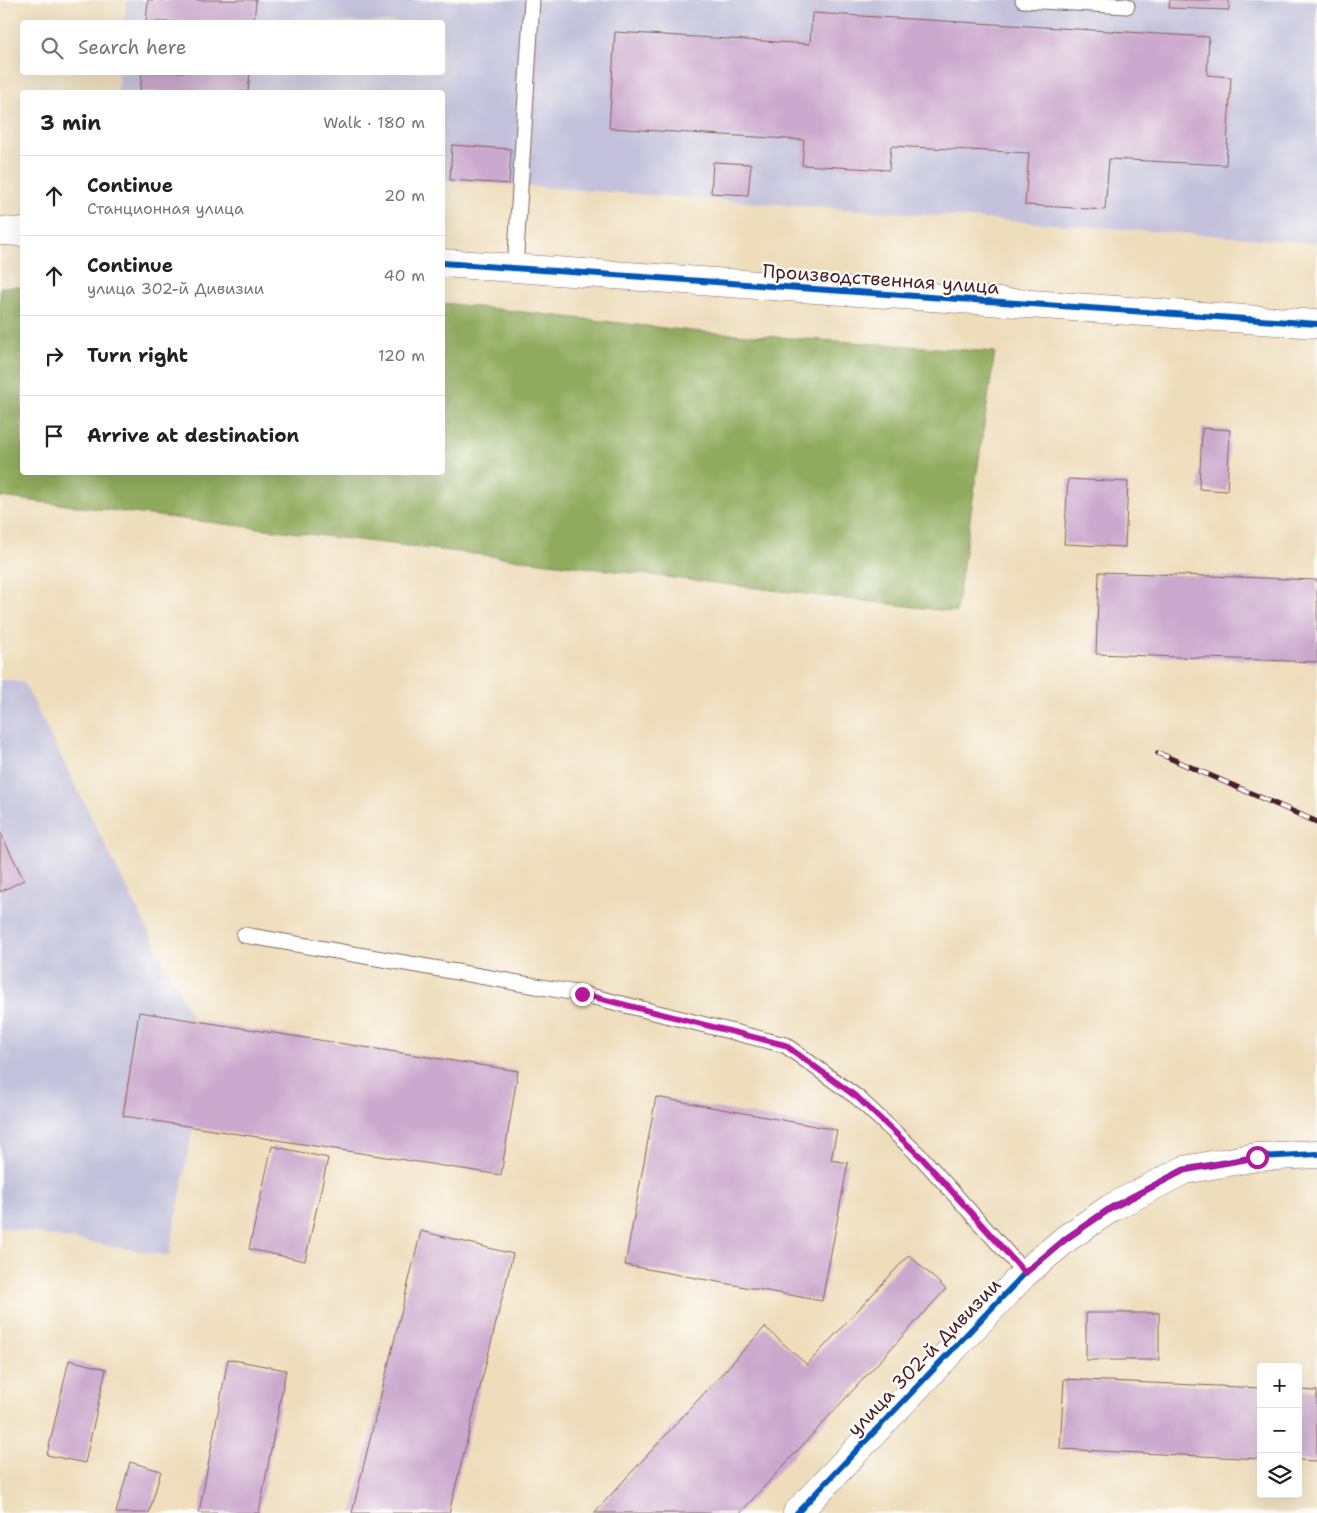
<!DOCTYPE html>
<html lang="en">
<head>
<meta charset="utf-8">
<style>
  :root { --surface:#fff; --page:#f2f2f2; --text:#202124; --muted:#757577; --line:#e0e0e0 }
  body { margin:0; font-family:"Shantell Sans",sans-serif; background:var(--page); color:var(--text) }
  .controls { position:absolute; right:15px; bottom:15px; display:grid; overflow:hidden; border-radius:5px; box-shadow:0 5px 20px #0002 }
  .controls button { width:45px; height:45px; display:grid; place-items:center; padding:0; border:0; border-bottom:1px solid var(--line); background:var(--surface); color:var(--text); font:25px sans-serif }
  .stop { position:absolute; width:15px; height:15px; margin:-11px; border:4px solid #b5179e; border-radius:50%; background:#fff }
  .stop.end { background:#b5179e; border-color:#fff; box-shadow:0 1px 5px #0008 }
  .list { margin:0; padding:0; list-style:none }
  h2 { display:flex; justify-content:space-between; align-items:center; height:65px; margin:0; padding:0 20px; font-size:21px }
  h2 small { font-size:16px; font-weight:400; color:var(--muted) }
  .list li { display:grid; grid-template-columns:32px 1fr auto; gap:15px; align-items:center; box-sizing:border-box; height:80px; padding:0 20px; border-top:1px solid var(--line) }
  .list b { display:block; font-size:19px; white-space:nowrap }
  .list p { margin:0; font-size:16px; white-space:nowrap; color:var(--muted) }
  .list em { font-size:16px; font-style:normal; color:var(--muted) }
  .icon { flex:none; width:28px; height:28px; fill:none; stroke:currentColor; stroke-width:2; stroke-linecap:round; stroke-linejoin:round }
  .map { position:relative; flex:none; width:1317px; height:1513px; overflow:hidden }
  .search { position:absolute; background:var(--surface); box-shadow:0 5px 20px #0002; left:20px; top:20px; width:425px; height:55px; display:flex; align-items:center; gap:12px; box-sizing:border-box; padding:0 18px; border-radius:5px; color:var(--muted); font-size:19px }
  .panel { position:absolute; background:var(--surface); box-shadow:0 5px 20px #0002; left:20px; top:90px; width:425px; height:385px; border-radius:5px }
  .map>svg:first-child { display:block }
  .industrial { fill:#c3c1db }
  .forest { fill:#90ab5d; stroke:#6d6544 }
  .building { fill:#cba8cd }
  .lines { fill:none; stroke-linecap:round; stroke-linejoin:round }
  .lane-casing { stroke:#83625d; stroke-width:17 }
  .street-casing { stroke:#83625d; stroke-width:29 }
  .lane { stroke:#fff; stroke-width:15 }
  .street { stroke:#fff; stroke-width:28 }
  .rail-casing { stroke:#4a1f2b; stroke-width:5.5 }
  .rail { stroke:#fdfcf7; stroke-width:4; stroke-dasharray:11; stroke-linecap:butt }
  .cycleway-casing { stroke:#fdfcf7; stroke-width:9 }
  .cycleway { stroke:#0057b8; stroke-width:6 }
  .route { stroke:#b5179e; stroke-width:6 }
  .labels { text-anchor:middle; dominant-baseline:central; stroke-width:4.5; stroke-linejoin:round; paint-order:stroke }
  .street-label { font-size:19px; fill:#4a1f2b; stroke:#fdfcf7 }
</style>
</head>
<body>
<div class="map">
<svg width="1317" height="1513" viewBox="0 0 1317 1513">
  <rect width="100%" height="100%" fill="#fdfcf7"/>
  <filter id="ink" filterUnits="userSpaceOnUse"><feTurbulence type="fractalNoise" baseFrequency=".02" numOctaves="2"/><feDisplacementMap in="SourceGraphic" scale="10" xChannelSelector="R" yChannelSelector="G"/><feConvolveMatrix kernelMatrix="1 2 1 2 8 2 1 2 1" color-interpolation-filters="sRGB"/></filter>
  <filter id="wash" filterUnits="userSpaceOnUse"><feTurbulence type="fractalNoise" baseFrequency=".0096" numOctaves="4" result="noise"/><feDisplacementMap in="SourceGraphic" scale="20" xChannelSelector="R" yChannelSelector="G"/><feGaussianBlur stdDeviation="1.12" result="paint"/><feColorMatrix in="noise" values="0 0 0 0 0 0 0 0 0 0 0 0 0 0 0 0 0 1.4 0 .05"/><feComposite in="paint" operator="in"/></filter>
  <g filter="url(#wash)">
    <rect width="100%" height="100%" fill="#edb"/>
    <g class="industrial">
      <polygon points="127,0 1317,0 1317,243 443,180 442,92 117,92 119,73 442,72 442,22 124,22"/>
      <polygon points="0,680 23,681 193,1020 139,1012 123,1115 193,1126 169,1256 0,1227"/>
    </g>
    <polygon class="forest" points="0,287 22,287 22,472 442,472 443,303 691,331 995,352 956,612 0,497"/>
    <g id="blocks">
      <g class="building">
        <polygon points="148,0 256,0 254,22 146,22"/>
        <polygon points="1170,0 1229,0 1229,10 1169,8"/>
        <polygon points="812,13 1209,37 1207,75 1231,77 1226,165 1109,159 1105,210 1025,205 1029,153 891,146 889,170 802,165 804,140 609,128 615,32 810,44"/>
        <polygon points="142,72 250,72 248,92 140,92"/>
        <polygon points="452,145 511,149 509,184 450,180"/>
        <polygon points="713,162 751,164 748,195 711,193"/>
        <polygon points="1202,428 1230,430 1227,491 1199,489"/>
        <polygon points="1068,479 1128,482 1125,547 1064,544"/>
        <polygon points="1099,572 1317,580 1317,662 1096,654"/>
        <polygon points="0,832 24,880 0,892"/>
        <polygon points="139,1012 518,1071 501,1175 123,1116"/>
        <polygon points="656,1097 837,1130 831,1160 848,1163 822,1301 625,1265"/>
        <polygon points="272,1146 328,1158 305,1261 249,1249"/>
        <polygon points="421,1231 513,1254 449,1513 352,1513"/>
        <polygon points="909,1255 946,1289 740,1513 594,1513 765,1327 807,1365"/>
        <rect x="1086" y="1313" width="73" height="47"/>
        <polygon points="228,1359 286,1370 259,1513 199,1513"/>
        <polygon points="69,1360 106,1369 85,1463 47,1455"/>
        <polygon points="1064,1379 1261,1388 1261,1459 1060,1449"/>
        <polygon points="1298,1390 1317,1391 1317,1461 1298,1460"/>
        <polygon points="130,1462 161,1471 149,1513 116,1513"/>
      </g>
    </g>
  </g>
  <g filter="url(#ink)">
    <use href="#blocks" fill-opacity="0" stroke="#83625d" stroke-width="1"/>
    <g class="lines">
      <defs>
        <g id="lane">
          <polyline points="1023,0 1127,6"/>
          <polyline points="515,268 532,0"/>
          <polyline points="244,935 582,994 785,1045 858,1098 922,1158 1025,1273"/>
        </g>
        <g id="street">
          <polyline points="0,231 22,232"/>
          <polyline points="442,263 1317,324"/>
          <polyline points="797,1513 1025,1273 1067,1238 1111,1208 1184,1170 1257,1157 1317,1154"/>
        </g>
      </defs>
      <use href="#lane" class="lane-casing"/>
      <use href="#street" class="street-casing"/>
      <use href="#lane" class="lane"/>
      <use href="#street" class="street"/>
      <defs>
        <polyline id="rail" points="1158,753 1317,822"/>
      </defs>
      <use href="#rail" class="rail-casing"/>
      <use href="#rail" class="rail"/>
      <defs>
        <g id="cycleway">
          <polyline points="442,263 1317,324"/>
          <polyline points="797,1513 1025,1273 1067,1238 1111,1208 1184,1170 1257,1157 1317,1154"/>
        </g>
      </defs>
      <use href="#cycleway" class="cycleway-casing"/>
      <use href="#cycleway" class="cycleway"/>
    </g>
  </g>
  <g class="lines" filter="url(#ink)">
    <polyline class="route" points="582,994 785,1045 858,1098 922,1158 1025,1273 1067,1238 1111,1208 1184,1170 1257,1157"/>
  </g>
  <g class="labels">
    <g class="street-label">
      <text transform="translate(881 279) rotate(4)">Производственная улица</text>
      <text transform="translate(924 1357) rotate(-46)">улица 302-й Дивизии</text>
    </g>
  </g>
</svg>
<div class="controls">
<button>+</button>
<button>−</button>
<button><svg class="icon" aria-label="layers" viewBox="0 0 24 24"><path d="M12 4l9 5-9 5-9-5zM3 14l9 5 9-5"/></svg></button>
</div>
<div class="stop" style="left:1257px;top:1157px"></div>
<div class="stop end" style="left:582px;top:994px"></div>
<div class="search"><svg class="icon" aria-label="search" viewBox="0 0 24 24"><circle cx="10" cy="10" r="6"/><path d="M15 15l6 6"/></svg>Search here</div>
<section class="panel">
<h2>3 min<small>Walk · 180 m</small></h2>
<ul class="list">
<li><svg class="icon" aria-label="ahead" viewBox="0 0 24 24"><path d="M12 20V5M6 11l6-6 6 6"/></svg><div><b>Continue</b><p>Станционная улица</p></div><em>20 m</em></li>
<li><svg class="icon" aria-label="ahead" viewBox="0 0 24 24"><path d="M12 20V5M6 11l6-6 6 6"/></svg><div><b>Continue</b><p>улица 302-й Дивизии</p></div><em>40 m</em></li>
<li><svg class="icon" aria-label="right" viewBox="0 0 24 24"><path d="M7 20v-9h11M14 6l5 5-5 5"/></svg><div><b>Turn right</b></div><em>120 m</em></li>
<li><svg class="icon" aria-label="arrive" viewBox="0 0 24 24"><path d="M6 21V4h12l-3 4 3 4H6"/></svg><div><b>Arrive at destination</b></div></li>
</ul>
</section>
</div>
</body>
</html>
